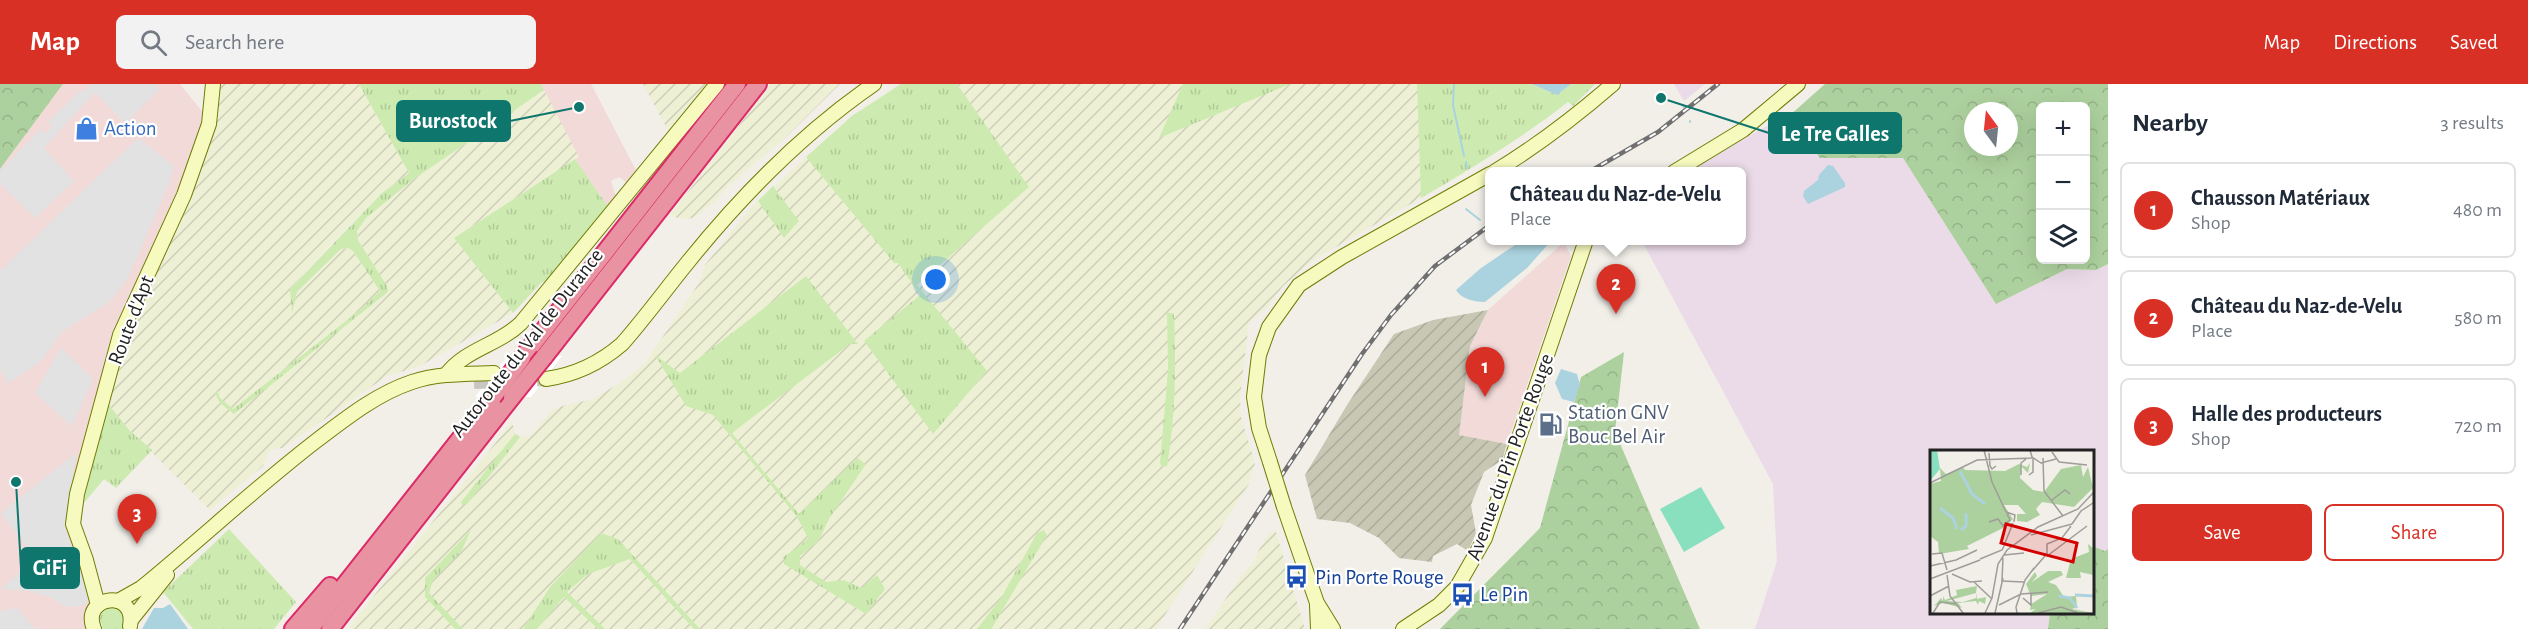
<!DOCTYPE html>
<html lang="en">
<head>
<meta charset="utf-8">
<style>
  :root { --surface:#fff; --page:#f2f2f3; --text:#1f2937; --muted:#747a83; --line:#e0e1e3; --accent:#d93025 }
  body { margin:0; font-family:"Alegreya Sans",sans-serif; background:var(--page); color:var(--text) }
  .controls { position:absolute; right:18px; top:18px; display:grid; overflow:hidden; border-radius:9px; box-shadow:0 6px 24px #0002 }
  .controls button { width:54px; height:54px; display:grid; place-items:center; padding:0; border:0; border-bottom:2px solid var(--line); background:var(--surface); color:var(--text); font:30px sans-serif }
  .compass { position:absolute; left:1964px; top:18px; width:54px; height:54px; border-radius:50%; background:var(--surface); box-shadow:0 6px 24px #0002; rotate:345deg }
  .you { position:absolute; left:936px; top:196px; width:21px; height:21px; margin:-15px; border:4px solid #fff; border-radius:50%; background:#1a73e8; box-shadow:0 0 0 9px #1a73e833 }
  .badge { display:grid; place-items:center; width:39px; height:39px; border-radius:50%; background:var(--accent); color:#fff; font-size:20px; font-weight:700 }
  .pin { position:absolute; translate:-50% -50px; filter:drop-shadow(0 2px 3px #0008) }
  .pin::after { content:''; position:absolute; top:32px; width:21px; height:18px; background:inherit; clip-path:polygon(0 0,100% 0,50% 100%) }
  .popup { position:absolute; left:1485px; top:83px; width:261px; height:78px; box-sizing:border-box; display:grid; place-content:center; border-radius:9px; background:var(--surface); filter:drop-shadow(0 2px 4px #0005); font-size:20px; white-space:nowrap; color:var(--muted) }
  .popup b { font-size:22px; color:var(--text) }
  .popup::after { content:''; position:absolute; left:50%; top:100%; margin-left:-12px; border:12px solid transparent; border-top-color:var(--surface) }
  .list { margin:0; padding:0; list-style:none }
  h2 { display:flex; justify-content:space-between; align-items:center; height:78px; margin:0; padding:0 24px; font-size:26px }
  h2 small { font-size:20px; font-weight:400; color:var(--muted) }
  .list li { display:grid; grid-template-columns:39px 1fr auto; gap:18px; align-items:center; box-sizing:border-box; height:96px; margin:0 12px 12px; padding:0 12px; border:2px solid var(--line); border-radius:9px }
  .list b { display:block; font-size:22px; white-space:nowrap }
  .list p { margin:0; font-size:20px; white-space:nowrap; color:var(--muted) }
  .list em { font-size:20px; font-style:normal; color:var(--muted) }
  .actions { display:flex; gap:12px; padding:18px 24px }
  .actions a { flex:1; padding:14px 0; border:2px solid var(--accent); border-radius:9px; text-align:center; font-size:21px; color:var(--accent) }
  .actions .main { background:var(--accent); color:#fff }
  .icon { flex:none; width:33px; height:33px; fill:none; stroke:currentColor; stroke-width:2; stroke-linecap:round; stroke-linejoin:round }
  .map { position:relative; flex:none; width:2108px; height:545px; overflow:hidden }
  header { display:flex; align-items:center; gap:36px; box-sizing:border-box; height:84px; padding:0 30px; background:var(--accent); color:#fff }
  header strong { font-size:28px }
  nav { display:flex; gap:33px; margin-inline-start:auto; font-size:21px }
  .search { width:420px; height:54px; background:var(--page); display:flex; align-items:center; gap:15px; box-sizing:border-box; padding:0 21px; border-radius:9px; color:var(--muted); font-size:22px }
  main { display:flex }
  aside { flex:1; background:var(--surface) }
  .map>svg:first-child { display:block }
  .commercial { fill:#f2dad9 }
  .industrial { fill:#ebdbe8 }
  .construction { fill:url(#construction-furrows) }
  .farmland { fill:url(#farmland-furrows) }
  .grass { fill:url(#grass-tufts) }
  .forest { fill:url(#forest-crowns); fill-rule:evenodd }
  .pitch { fill:#88e0be }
  .parking { fill:#e2e2e2 }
  .water { fill:#aad3df }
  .pier { fill:#fff }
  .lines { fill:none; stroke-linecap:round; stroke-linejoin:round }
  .stream { stroke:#aad3df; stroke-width:2 }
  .secondary-tunnel { stroke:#c8c6c1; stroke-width:14; stroke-dasharray:14 7; stroke-linecap:butt }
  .secondary-casing { stroke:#707d05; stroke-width:16 }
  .highway-casing { stroke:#dc2a67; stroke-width:20 }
  .secondary { stroke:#f7fabf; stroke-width:14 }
  .highway { stroke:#e892a2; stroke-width:16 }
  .rail-casing { stroke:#707070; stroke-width:4.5 }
  .rail { stroke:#fff; stroke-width:2; stroke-dasharray:7; stroke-linecap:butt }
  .secondary-bridge-casing { stroke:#707d05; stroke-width:16; stroke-linecap:butt }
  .highway-bridge-casing { stroke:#dc2a67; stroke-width:20; stroke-linecap:butt }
  .secondary-bridge { stroke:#f7fabf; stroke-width:14 }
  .highway-bridge { stroke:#e892a2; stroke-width:16 }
  .labels { text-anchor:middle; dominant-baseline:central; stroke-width:4.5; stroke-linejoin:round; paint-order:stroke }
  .shop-label { font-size:21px; fill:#366cbe; stroke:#fff; text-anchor:start }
  .street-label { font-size:21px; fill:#222; stroke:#fff }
  .service-label { font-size:21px; fill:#4e5e75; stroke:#fff; text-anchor:start }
  .transit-label { font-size:21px; fill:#164399; stroke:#fff; text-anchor:start }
  .inset-river { fill:none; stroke:#aad3df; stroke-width:3 }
  .inset-road { fill:none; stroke:#9f9d99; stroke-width:1.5 }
  .view { fill:#d40000; fill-opacity:0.15; stroke:#d40000; stroke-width:3 }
  .inset-edge { fill:none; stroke:#222; stroke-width:3 }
  .leader { fill:none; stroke:#0f766e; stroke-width:2 }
  .callout-dot { fill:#0f766e; stroke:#fff; stroke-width:2 }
  .callout { fill:#0f766e; stroke:#0f766e; stroke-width:2 }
  .callout-label { font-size:22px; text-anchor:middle; font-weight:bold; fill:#fff }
</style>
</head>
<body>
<header>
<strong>Map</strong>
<div class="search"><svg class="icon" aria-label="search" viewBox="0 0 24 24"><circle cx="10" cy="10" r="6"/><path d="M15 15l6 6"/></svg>Search here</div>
<nav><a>Map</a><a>Directions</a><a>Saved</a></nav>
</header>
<main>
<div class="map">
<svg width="2108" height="545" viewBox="0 0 2108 545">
  <defs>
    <pattern id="construction-furrows" width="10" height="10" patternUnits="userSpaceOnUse" patternTransform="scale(1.5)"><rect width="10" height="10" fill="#c7c7b4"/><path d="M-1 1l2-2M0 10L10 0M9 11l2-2" fill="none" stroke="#abab9a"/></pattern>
    <pattern id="farmland-furrows" width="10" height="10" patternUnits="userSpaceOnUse" patternTransform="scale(1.5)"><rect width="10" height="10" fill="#eef0d5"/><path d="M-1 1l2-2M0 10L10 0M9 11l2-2" fill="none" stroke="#ccceb7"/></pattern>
    <pattern id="grass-tufts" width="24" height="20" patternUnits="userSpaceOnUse" patternTransform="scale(1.5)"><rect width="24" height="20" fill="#cdebb0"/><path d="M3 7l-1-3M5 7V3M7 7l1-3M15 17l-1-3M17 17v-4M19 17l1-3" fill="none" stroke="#b0c997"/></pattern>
    <pattern id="forest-crowns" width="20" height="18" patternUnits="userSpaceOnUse" patternTransform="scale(1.5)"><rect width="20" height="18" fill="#add19e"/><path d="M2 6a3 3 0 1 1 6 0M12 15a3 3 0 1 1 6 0" fill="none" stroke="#95b388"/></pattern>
  </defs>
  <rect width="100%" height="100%" fill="#f2efe9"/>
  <g class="commercial">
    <polygon points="63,0 180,0 205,31 192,80 116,252 72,419 93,515 97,545 0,545 0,85"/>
    <polygon points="541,0 591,0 639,92 628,100 619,93 611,97 617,116 611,127 575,75 578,73"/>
    <polygon points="1564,158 1571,172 1507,360 1459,351 1470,262 1488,226"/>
  </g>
  <g class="industrial">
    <polygon points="1674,0 1705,0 1684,17"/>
    <polygon points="1786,28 1820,74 1903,74 1996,220 2067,185 2096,186 2108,180 2108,465 2105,467 2092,462 2092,368 1931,368 1931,528 2050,529 2048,545 1755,545 1777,477 1773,400 1642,157 1742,156 1742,88 1686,87 1769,41"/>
  </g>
  <polygon class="construction" points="1488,226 1470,262 1459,351 1507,360 1502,376 1484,388 1471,421 1476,449 1468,467 1457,460 1433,472 1432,478 1399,474 1379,454 1350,439 1317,435 1305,391 1347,321 1394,250 1433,236"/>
  <g class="farmland">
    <polygon points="221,0 359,0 409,89 382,109 329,162 290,205 293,226 297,209 341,165 348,164 353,167 380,207 360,226 233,325 219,314 217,307 215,309 234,330 361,227 381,215 387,202 358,156 357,147 366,134 414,95 544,6 579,73 454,154 513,229 420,282 387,292 283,364 273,365 268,369 263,382 210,426 130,347 109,321 126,252 200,89 214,37"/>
    <polygon points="643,0 713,0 671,52"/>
    <polygon points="771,0 840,0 784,55 724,106 716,118 693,134 681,135 670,131"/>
    <polygon points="901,0 1452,0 1464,89 1312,177 1283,202 1268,222 1249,238 1240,313 1241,333 1255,379 1249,400 1156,545 353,545 349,543 512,338 515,349 520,353 531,351 554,324 593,315 620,299 645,279 699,199 705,181 752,122 852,32"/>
    <polygon points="1275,445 1305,545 1205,545 1241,492 1252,480 1264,456"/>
  </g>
  <g class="grass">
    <polygon points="359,0 541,0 544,6 414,95 366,134 357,147 358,156 387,202 388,208 234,330 220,319 215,309 217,306 220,314 233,325 360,226 380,207 353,167 348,164 341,165 297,208 292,229 290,205 382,109 409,89"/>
    <polygon points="901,0 957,0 1029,103 917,201 987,287 933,350 864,257 920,211 898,179 894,179 806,73 852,32"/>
    <polygon points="1183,0 1290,0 1159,54"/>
    <path d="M1417 0H1532L1557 11 1571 0H1595L1573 22 1568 18C1522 54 1472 84 1421 114Z"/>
    <polygon points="575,75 611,127 554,194 541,199 513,229 454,154"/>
    <polygon points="773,102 799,137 784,154 758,117"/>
    <polygon points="806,192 858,260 850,260 732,349 799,430 857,374 866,380 829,435 818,458 800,472 800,481 826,498 844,496 861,504 877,491 885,505 866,530 784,480 783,473 801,461 808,454 797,433 713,331 686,322 655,271 680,289"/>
    <path d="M1167 229H1174C1176 280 1176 332 1167 382L1162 383 1160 379 1168 286Z"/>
    <polygon points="109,321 130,347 152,366 116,404 104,395 79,425"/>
    <polygon points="515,350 520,353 468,419 462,421 461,418"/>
    <polygon points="229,445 296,518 274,545 193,545 163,508"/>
    <polygon points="471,446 461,468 433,496 429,509 463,545 455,545 425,513 425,494"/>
    <polygon points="1044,446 1047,451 993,542 991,545 977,545 1001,514 1037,449"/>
    <polygon points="601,449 618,455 700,545 694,545 630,475 588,490 567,508 605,545 598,545 564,513 537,545 523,545 550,503"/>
    <polygon points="109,520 124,526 125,541 122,545 102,545 102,540 98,537 98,530"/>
  </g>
  <g class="forest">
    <polygon points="0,0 63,0 0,85"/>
    <path d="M1825 0H2108V180L2096 186 2067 185 1996 220 1903 74H1820L1789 32ZM2086 22V176H2040V22ZM1973 27H2009V63H1973Z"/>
    <polygon points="1624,268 1615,348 1700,545 1440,545 1540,444 1581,293"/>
    <polygon points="2092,462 2105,467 2108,465 2108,545 2048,545 2050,529 2092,528"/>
  </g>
  <polygon class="pitch" points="1701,403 1725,444 1684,468 1660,425"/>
  <g class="parking">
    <polygon points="91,0 156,0 159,5 125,40 95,8 44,64 74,97 35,134 0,100 0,87 41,45 46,49 52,42 48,38 81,6 84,8"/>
    <polygon points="138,54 174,82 169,99 127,196 108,219 63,247 40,278 9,299 0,286 0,187"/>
    <polygon points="61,264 93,295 72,342 35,309"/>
    <polygon points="76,369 65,443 89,513 86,520 77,523 64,522 50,513 28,507 1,505 36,474 1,429"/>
    <polygon points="17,524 35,545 0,545 0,527"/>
  </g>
  <g class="water">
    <polygon points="1532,0 1571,0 1557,11"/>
    <polygon points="1828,81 1833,82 1845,99 1845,103 1808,120 1803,112 1804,107 1818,96 1819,91"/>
    <path d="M1521 157H1551L1527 184 1485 218C1475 218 1461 215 1456 206L1481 184Z"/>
    <polygon points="1561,285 1577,290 1580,301 1574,318 1562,315 1555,299"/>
    <polygon points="170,520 188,545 142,545 154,524 163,524"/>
  </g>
  <polygon class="pier" points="562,272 531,313 475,313 506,274"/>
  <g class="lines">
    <g class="stream">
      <polyline points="1454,0 1453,21 1464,72"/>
      <polyline points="1683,21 1684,24"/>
      <polyline points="1690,37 1690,38"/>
      <polyline points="1466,78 1467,84"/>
      <polyline points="1466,125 1480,136"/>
      <polyline points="1494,156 1495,157"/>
    </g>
    <polyline class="secondary-tunnel" points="474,298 546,295"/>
    <defs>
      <g id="secondary">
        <path d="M1494 88C1537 62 1575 33 1613 0"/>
        <polyline points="1674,88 1743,46 1798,0"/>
        <path d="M446 291C465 265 499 261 521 239L717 0"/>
        <path d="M546 295C575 291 600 279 622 260 645 234 666 205 688 178 742 111 803 49 874 0"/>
        <polyline points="1270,378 1259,344 1254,313 1259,271 1269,243 1299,201 1342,173 1490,90"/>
        <polyline points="1284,423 1317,519 1333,545"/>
        <path d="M118 517 141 504C200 456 255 404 316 357 345 335 376 310 412 298 438 289 467 290 494 289"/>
        <polyline points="98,521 86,476 73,440 77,410 120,251 184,111 209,40 213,0"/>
        <polyline points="1317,521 1318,545"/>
        <polyline points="131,536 167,491"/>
        <path d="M94 545C80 511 137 504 130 542"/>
        <polyline points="1403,545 1439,521 1457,503 1485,454 1586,156"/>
      </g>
      <g id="highway">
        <polyline points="544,273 758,0"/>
        <polyline points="522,274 737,0"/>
        <polyline points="293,545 330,502"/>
        <polyline points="310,545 493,313"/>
        <polyline points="330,545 512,313"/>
      </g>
    </defs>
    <use href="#secondary" class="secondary-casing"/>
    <use href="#highway" class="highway-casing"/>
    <use href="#secondary" class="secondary"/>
    <use href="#highway" class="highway"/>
    <defs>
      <g id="rail">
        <polyline points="1589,88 1658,48 1718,0"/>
        <polyline points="1180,545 1362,270 1391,231 1435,182 1490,141"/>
      </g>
    </defs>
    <use href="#rail" class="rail-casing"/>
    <use href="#rail" class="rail"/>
    <defs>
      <polyline id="secondary-bridge" points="1270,378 1284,423"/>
      <g id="highway-bridge">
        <polyline points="493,313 522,274"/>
        <polyline points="512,313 544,273"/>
      </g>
    </defs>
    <use href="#secondary-bridge" class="secondary-bridge-casing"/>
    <use href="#highway-bridge" class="highway-bridge-casing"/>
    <use href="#secondary-bridge" class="secondary-bridge"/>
    <use href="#highway-bridge" class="highway-bridge"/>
  </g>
  <defs>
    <symbol id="shop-bare" viewBox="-9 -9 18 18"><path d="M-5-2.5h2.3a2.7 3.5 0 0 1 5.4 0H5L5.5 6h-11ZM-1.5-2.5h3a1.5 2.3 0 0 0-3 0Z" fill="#3f7fe0" stroke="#fff" stroke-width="2.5" paint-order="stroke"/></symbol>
    <symbol id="fuel-bare" viewBox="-9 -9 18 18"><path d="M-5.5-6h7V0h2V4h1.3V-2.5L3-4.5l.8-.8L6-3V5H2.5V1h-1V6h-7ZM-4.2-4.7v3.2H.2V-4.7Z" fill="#5c6f8a" stroke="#fff" stroke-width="2.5" paint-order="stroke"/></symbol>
    <symbol id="bus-bare" viewBox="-9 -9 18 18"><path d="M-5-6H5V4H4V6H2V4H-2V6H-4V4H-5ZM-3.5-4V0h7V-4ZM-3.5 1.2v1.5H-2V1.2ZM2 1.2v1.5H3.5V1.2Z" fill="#1a4fb4" stroke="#fff" stroke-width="2.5" paint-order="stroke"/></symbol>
  </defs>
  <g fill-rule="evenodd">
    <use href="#shop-bare" x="70" y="28" width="33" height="33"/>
    <use href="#fuel-bare" x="1534" y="324" width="33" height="33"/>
    <use href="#bus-bare" x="1280" y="476" width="33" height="33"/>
    <use href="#bus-bare" x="1446" y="494" width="33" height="33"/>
  </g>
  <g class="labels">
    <g class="shop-label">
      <text x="104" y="44">Action</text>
    </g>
    <g class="street-label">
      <text transform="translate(131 236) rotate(-69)">Route d'Apt</text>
      <text transform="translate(527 259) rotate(-52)">Autoroute du Val de Durance</text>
      <text transform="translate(1510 373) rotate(-70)">Avenue du Pin Porte Rouge</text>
    </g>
    <g class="service-label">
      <text x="1568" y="328">Station GNV<tspan x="1568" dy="24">Bouc Bel Air</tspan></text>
    </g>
    <g class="transit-label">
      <text x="1315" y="493">Pin Porte Rouge</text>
      <text x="1480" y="510">Le Pin</text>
    </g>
  </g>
  <g transform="translate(1930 366)">
    <rect width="164" height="164" fill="#f2efe9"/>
    <path d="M100 13 98 23 91 16 90 28 103 40 114 42 131 19 151 15 153 27 158 17 163 38 144 57 112 52 106 59 110 65 97 72 87 71V64H96L88 55H74L83 69 75 77 37 96 39 99 9 104 8 92 0 86V34L11 31 10 18 16 24 33 17 35 20 75 21 89 14 97 17ZM158 94 164 99 163 125 150 122 151 128H136L141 109 159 102ZM118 121H131L133 125 118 132 126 135 134 147 146 146 147 157 142 159 163 163H100L106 159 100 160 101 154 117 144 101 146 96 134 105 122 107 126 102 132ZM47 136 46 143 17 151 33 152 46 148V143L47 149 56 147 55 154 49 151 48 155 46 151 28 153 32 158 13 153 4 156 11 148 13 151V146L15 150 27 145 26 140Z" fill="#add19e"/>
    <path d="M0 0H7L10 19 0 31Z" fill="#88e0be"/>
    <path class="inset-river" d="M30 21 42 44 55 54M10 58 23 68 27 79M31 80 36 76V63M145 145 164 146M129 146 140 148 147 158"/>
    <path class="inset-road" d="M54 0 62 32 76 62 85 65 84 72M100 0 102 7 111 13 126 9M122 2 129 12 157 15M59 3 60 16 62 19 66 16M113 8 114 41 133 66M91 25V13L96 9M99 25 103 22V8M0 33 47 10 102 8M122 50 135 40 140 44M59 72 68 69 73 76 82 74M142 74 151 61 163 53M72 76 80 70 77 64 80 63M101 85 142 74M75 93 83 73M2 104 12 103 17 120M74 105 94 103M117 105V94L132 88 141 76M117 106 157 76M50 109 72 100 75 94M0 116 26 110 47 100M102 121 115 106M22 124 40 132 52 131M17 125 20 146 33 163M0 129 50 110M72 130 73 108M71 131 94 132M44 132 62 149M0 146 19 136M93 148 101 155V144M69 155 91 144 118 142M3 163 10 152 27 154M55 163 62 148 68 114 77 100 108 77 148 59 164 42M65 163 73 128M87 163 86 157 95 130 104 118M108 163 131 157 148 163"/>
    <path class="view" d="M76 74 147 93 143 112 71 93Z"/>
    <rect width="164" height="164" class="inset-edge"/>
  </g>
  <path class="leader" d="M579 23L510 37M1661 14L1769 49M16 398L21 484"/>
  <g class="callout-dot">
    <circle cx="579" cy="23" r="6"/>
    <circle cx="1661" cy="14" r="6"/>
    <circle cx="16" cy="398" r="6"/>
  </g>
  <g class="callout">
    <rect x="397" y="17" width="113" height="40" rx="6"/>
    <rect x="1769" y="29" width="132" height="40" rx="6"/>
    <rect x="21" y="464" width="58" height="40" rx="6"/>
  </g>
  <g class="callout-label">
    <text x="453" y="44">Burostock</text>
    <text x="1835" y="57">Le Tre Galles</text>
    <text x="50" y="491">GiFi</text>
  </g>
</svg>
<div class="controls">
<button>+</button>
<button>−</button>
<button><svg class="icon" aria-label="layers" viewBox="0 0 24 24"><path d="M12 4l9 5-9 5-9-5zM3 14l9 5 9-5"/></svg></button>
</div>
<svg class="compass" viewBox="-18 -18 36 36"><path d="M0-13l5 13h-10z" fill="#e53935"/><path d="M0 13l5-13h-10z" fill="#747a83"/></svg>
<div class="you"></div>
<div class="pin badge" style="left:1485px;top:313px">1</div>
<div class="pin badge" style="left:1616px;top:230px">2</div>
<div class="popup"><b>Château du Naz-de-Velu</b>Place</div>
<div class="pin badge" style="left:137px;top:460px">3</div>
</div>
<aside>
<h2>Nearby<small>3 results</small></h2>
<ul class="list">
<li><span class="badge">1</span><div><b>Chausson Matériaux</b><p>Shop</p></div><em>480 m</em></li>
<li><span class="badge">2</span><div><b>Château du Naz-de-Velu</b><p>Place</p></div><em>580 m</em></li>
<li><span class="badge">3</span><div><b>Halle des producteurs</b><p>Shop</p></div><em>720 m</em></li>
</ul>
<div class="actions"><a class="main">Save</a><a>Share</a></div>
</aside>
</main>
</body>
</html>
